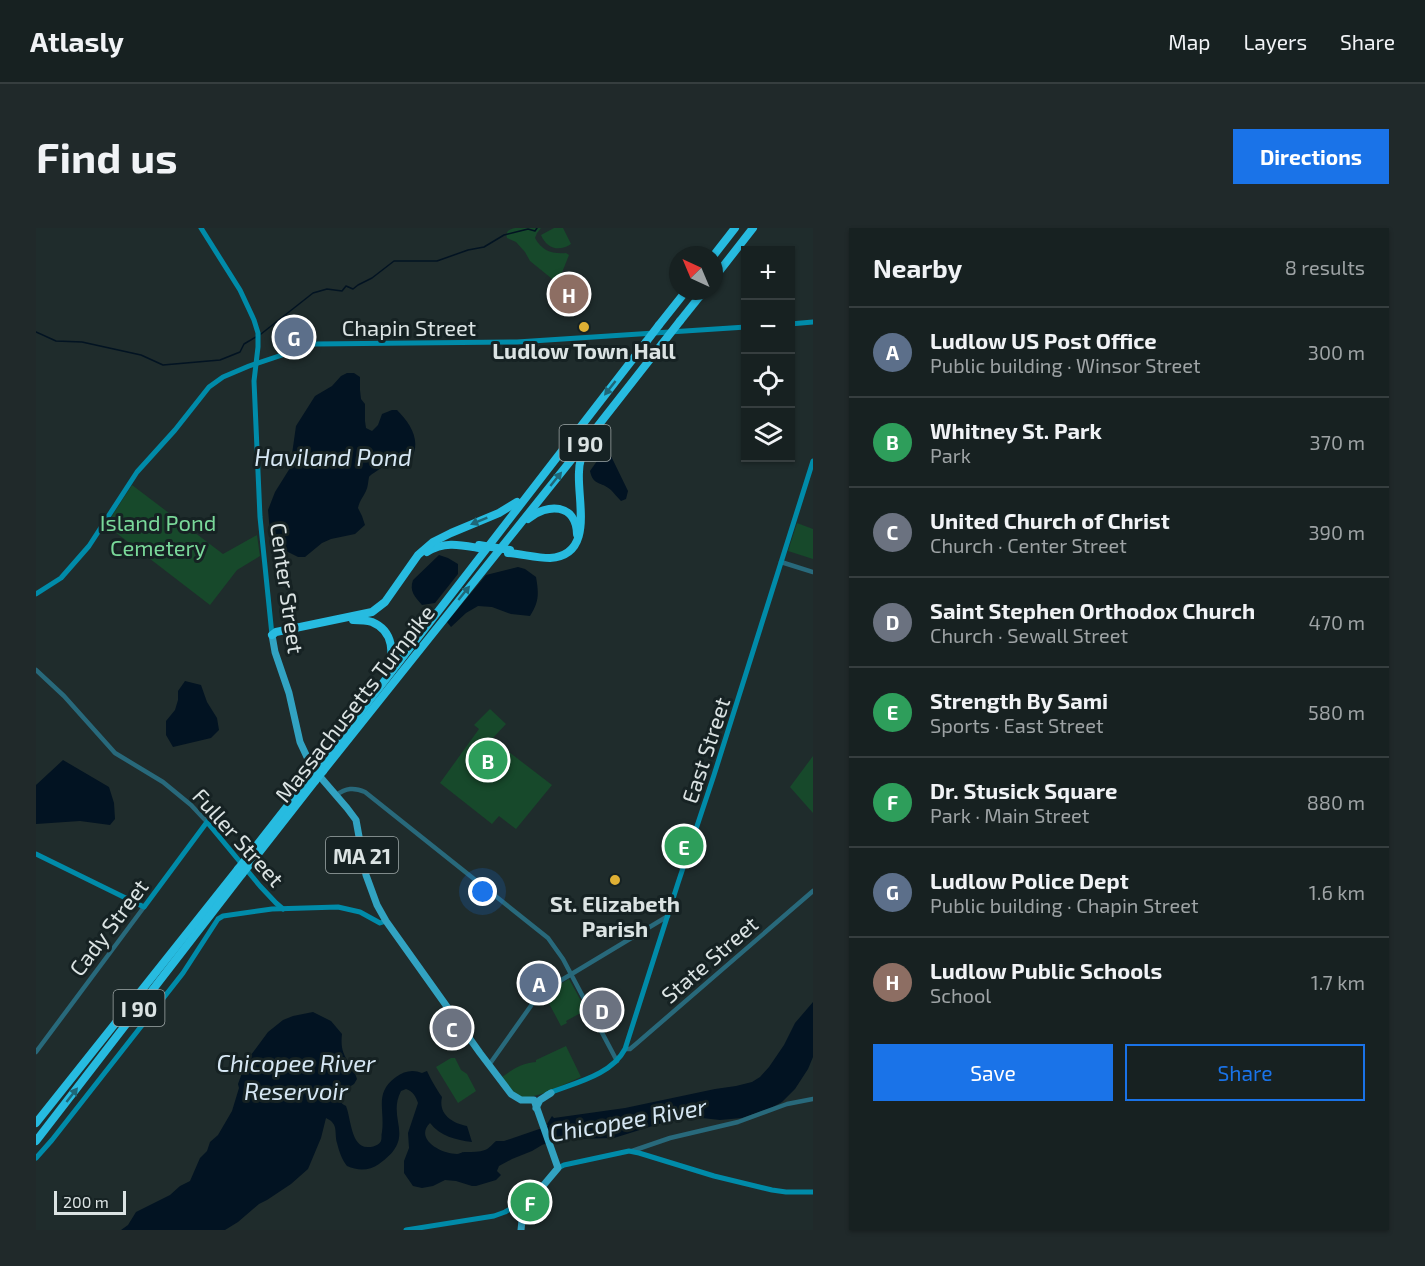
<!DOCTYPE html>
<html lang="en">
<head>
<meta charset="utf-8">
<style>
  :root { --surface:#172121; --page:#20292a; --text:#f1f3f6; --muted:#9ea3a5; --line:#363e3f; --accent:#1a73e8 }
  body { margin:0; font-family:"Exo 2",sans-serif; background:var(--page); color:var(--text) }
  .controls { position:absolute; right:18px; top:18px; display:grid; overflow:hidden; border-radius:0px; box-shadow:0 2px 4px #0004 }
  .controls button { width:54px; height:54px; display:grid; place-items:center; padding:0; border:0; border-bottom:2px solid var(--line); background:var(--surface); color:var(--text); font:30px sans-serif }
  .compass { position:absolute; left:633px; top:18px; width:54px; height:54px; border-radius:50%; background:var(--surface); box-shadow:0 2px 4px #0004; rotate:316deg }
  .scale { position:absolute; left:18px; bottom:15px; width:72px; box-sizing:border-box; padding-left:6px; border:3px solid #dbe3e3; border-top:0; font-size:16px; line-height:21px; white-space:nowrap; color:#dbe3e3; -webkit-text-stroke:4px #162223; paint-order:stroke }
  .you { position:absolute; left:447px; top:664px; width:21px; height:21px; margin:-15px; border:4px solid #fff; border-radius:50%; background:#1a73e8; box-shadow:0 0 0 9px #1a73e833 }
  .badge { display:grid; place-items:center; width:39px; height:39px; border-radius:50%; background:var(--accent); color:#fff; font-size:20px; font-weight:700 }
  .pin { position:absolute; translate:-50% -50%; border:3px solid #fff; box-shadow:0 2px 6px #0006 }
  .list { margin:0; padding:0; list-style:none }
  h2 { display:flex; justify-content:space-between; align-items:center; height:78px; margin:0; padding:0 24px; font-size:26px }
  h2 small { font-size:20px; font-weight:400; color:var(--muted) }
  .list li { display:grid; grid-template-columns:39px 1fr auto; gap:18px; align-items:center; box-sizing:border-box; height:90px; padding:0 24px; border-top:2px solid var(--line) }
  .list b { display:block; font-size:22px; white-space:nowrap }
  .list p { margin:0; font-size:20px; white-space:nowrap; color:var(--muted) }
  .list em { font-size:20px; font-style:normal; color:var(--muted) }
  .actions { display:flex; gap:12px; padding:18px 24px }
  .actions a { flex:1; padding:14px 0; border:2px solid var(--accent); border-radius:0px; text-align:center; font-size:21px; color:var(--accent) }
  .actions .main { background:var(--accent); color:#fff }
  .icon { flex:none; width:33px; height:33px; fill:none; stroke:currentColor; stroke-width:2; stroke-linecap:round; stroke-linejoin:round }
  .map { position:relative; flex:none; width:777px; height:1002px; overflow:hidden; border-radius:0px }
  header { display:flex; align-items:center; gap:36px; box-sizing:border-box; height:84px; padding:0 30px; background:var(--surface); border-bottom:2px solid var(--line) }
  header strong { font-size:28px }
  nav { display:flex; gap:33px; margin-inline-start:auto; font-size:21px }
  .intro { display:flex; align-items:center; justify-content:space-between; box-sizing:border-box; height:144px; padding:0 36px }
  h1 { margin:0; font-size:42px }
  .button { padding:15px 27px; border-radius:0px; background:var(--accent); color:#fff; font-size:21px; font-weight:700 }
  main { display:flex; gap:36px; padding:0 36px }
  aside { flex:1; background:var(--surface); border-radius:0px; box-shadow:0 2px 4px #0004 }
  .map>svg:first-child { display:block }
  .green { fill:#17492b }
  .water { fill:#021322 }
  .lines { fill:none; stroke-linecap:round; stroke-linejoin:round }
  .stream { stroke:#021322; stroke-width:1.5 }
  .tertiary { stroke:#28697b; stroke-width:4.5 }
  .secondary { stroke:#008ba9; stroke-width:5 }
  .primary { stroke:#32a3c2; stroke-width:7 }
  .motorway { stroke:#27bbe0; stroke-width:8 }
  .motorway-bridge { stroke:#27bbe0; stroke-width:8 }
  .oneway { fill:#1e6778 }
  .poi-dot { fill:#dfb034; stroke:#162223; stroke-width:2 }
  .labels { text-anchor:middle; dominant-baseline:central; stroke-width:6; stroke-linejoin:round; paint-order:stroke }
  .shield { fill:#162223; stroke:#a0a9a9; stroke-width:1.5 }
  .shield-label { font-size:21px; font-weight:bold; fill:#dbe3e3 }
  .street-label { font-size:22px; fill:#dbe3e3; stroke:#162223 }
  .poi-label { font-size:22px; font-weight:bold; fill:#dbe3e3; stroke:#162223 }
  .park-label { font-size:22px; fill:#7ad99a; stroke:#162223 }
  .water-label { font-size:24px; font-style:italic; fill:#d6e7f4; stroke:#162223 }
</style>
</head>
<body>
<header>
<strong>Atlasly</strong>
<nav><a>Map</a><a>Layers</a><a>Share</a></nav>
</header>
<div class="intro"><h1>Find us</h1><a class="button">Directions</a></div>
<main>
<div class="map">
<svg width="777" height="1002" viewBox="0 0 777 1002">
  <rect width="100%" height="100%" fill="#1f2c2c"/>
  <g class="green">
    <path d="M479 0H505L501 5 499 10C506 23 516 26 530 25L533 27 521 57 515 50 494 33 489 24 480 14 471 10C469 4 473 1 479 0Z"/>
    <path d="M518 0H527L535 16C523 24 511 21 505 7Z"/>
    <polygon points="96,257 187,326 221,307 224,328 201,342 174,377 70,297"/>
    <polygon points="761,295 777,301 777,331 752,323"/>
    <polygon points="454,481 470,496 456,511 516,557 480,601 463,588 456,596 404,555 443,501 438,497"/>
    <polygon points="777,528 777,585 754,559"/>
    <polygon points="533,751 550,782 530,793 531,795 525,798 508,766"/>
    <path d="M530 818 545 849 509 865 490 870 479 867 466 849C477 841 486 835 500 834V832Z"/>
    <polygon points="415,830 419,830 425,842 431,846 440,863 422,875 400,839"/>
  </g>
  <g class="water">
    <path d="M311 145H318L324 149V162L325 171 329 176V193L330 200 336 203 342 197 346 186 356 182H361C374 195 386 213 375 231 369 232 363 232 356 234 353 235 335 246 333 249 332 254 332 259 330 263 326 271 324 272 322 280L326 288 329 297 319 306 295 311 286 315 269 329H262L246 321 240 315 234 304 232 282 239 264 254 240 260 198 279 168 296 158 305 148Z"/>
    <path d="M568 216 572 217 575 228 592 263 590 271 585 273C581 269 578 265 575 262 565 253 557 258 554 243L561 233 562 220Z"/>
    <path d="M403 327 412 330 422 336V346L399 375 386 377C379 369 373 363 377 352Z"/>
    <path d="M482 339 489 341 500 349C503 366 503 374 494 388L475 386 456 379 442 378 430 385 415 399 411 394 450 347Z"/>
    <polygon points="149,453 165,457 171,474 181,490 183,502 175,510 137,519 130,507 130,493 139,482 142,472 142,463"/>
    <polygon points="27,532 73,559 78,575 79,591 74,597 44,593 0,596 0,557"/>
    <path d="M777 774V829L772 841 759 861 746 874 735 880 706 890 684 892 657 889 626 895 578 910 530 911 517 913 506 917 496 923 476 931 463 938 461 943 465 947 460 952 440 958H436L420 953 409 952 397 958 386 960 377 958 368 945V933L373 920 372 905 382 875C380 869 377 863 370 861L365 863C350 892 382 909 343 936 333 943 322 943 311 938 306 932 303 923 301 915 298 904 303 896 290 890L285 910 272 941 255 956 231 972 223 976 202 994 189 1002H85L92 997 100 984 134 967 144 958 154 953 164 930 171 923 174 914 182 907 196 883 203 860 202 856 206 845 212 837V831L232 804 247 792 257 788 277 784 295 793 306 806C303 831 316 832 321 851L318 856 304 865C301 871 305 876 310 878 315 890 315 921 333 919 337 919 343 917 345 913 346 910 345 907 346 904 349 881 338 865 360 849 368 843 377 841 386 845L391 843C394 850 401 862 406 869 402 886 416 895 431 898L436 914C420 912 404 908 394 895 378 911 405 926 421 926 426 925 425 924 430 924 437 924 443 924 449 922 454 920 456 916 460 913H468L512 898 511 896 516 888 518 890 589 880 679 861 700 858 716 854 724 849 733 839 748 817 759 795Z"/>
  </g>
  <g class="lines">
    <g class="stream">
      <polyline points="0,104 20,113 46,114 105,127 127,137 184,132 204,124 208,116 220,109"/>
      <polyline points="225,106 277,65 291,61 306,63 310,58 317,61 322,57 336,50 358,33 401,33 432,22 448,19 468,7 492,1 499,3 501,0"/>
    </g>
    <g class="tertiary">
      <polyline points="745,334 777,344"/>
      <polyline points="0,442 28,468 79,525 127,554 155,577 171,594"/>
      <path d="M300 567C310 560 318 559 329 564L512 710 527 731 581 833"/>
      <polyline points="589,821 594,821 600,816 777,663"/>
      <polyline points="0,824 108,679"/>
      <polyline points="453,837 504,765 632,688"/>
      <polyline points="596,923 634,910 702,894 751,876 777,871"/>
    </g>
    <g class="secondary">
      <polyline points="165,0 204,62 218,92 222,105 222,119 218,153 224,289 236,407"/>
      <polyline points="754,96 777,94"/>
      <polyline points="0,366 25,350 53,318 101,244 139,202 173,159 187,149 213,138 279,116 481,114 710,99"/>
      <polyline points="0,626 108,679 171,594 224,658 240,675 247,681"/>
      <path d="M511 866C537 855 575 848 589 821L642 655 678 547 777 233"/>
      <polyline points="0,930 16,912 147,745 182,691 187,688 236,681 302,679 324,684 344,695 350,693"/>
      <polyline points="522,940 528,937 593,923 603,925 678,948 736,962 750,964 777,964"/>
      <polyline points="370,1002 458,988 469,984 488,973"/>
    </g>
    <g class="primary">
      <polyline points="236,407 239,424 253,465 264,514 271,529 280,544 311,580 320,592 330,647 341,677 350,693 444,825 475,866 485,872 498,872 522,940 506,959 488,973 485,1002"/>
      <polyline points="500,880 504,872 515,865"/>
    </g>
    <g class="motorway">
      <polyline points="678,27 699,0"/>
      <polyline points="678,50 717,0"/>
      <polyline points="644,93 668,63"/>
      <polyline points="623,97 650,63"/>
      <path d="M492 291C511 275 540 275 541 306"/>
      <path d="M391 324C408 313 425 317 443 320"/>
      <path d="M472 325C486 326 500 330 514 330 559 327 541 273 543 244 543 235 546 226 551 218"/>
      <path d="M317 392C323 392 330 392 336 394 358 403 359 427 350 445"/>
      <polyline points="236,407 240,404 336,384 349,374 382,327 397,314 415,305 463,285 481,274"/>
      <polyline points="282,539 610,114"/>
      <polyline points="287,543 536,231 626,116"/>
      <polyline points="210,631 275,548"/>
      <polyline points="214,636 279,553"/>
      <polyline points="0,895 202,641"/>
      <polyline points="0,913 206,646"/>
    </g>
    <g class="motorway-bridge">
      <polyline points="610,114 623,97"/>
      <polyline points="626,116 644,93"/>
      <polyline points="443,317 474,322"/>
      <polyline points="275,548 282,539"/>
      <polyline points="279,553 287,543"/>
      <polyline points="202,641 210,631"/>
      <polyline points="206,646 214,636"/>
    </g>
  </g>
  <defs><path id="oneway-solid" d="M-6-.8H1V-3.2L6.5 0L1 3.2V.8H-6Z" transform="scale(1.5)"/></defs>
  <g class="oneway">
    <use href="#oneway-solid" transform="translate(574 160) rotate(128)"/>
    <use href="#oneway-solid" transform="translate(520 251) rotate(-51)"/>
    <use href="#oneway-solid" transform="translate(443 293) rotate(158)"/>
    <use href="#oneway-solid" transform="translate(428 365) rotate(-51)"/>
    <use href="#oneway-solid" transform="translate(36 867) rotate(-52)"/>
  </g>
  <g class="poi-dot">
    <circle cx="548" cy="99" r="6"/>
    <circle cx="579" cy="652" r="6"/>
  </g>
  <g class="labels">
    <g class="shield">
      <rect x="523.5" y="197" width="51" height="36" rx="4.5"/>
      <rect x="290" y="609" width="72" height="36" rx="4.5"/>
      <rect x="77.5" y="762" width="51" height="36" rx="4.5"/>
    </g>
    <g class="shield-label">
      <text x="549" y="215">I 90</text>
      <text x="326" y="627">MA 21</text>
      <text x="103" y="780">I 90</text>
    </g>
    <g class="street-label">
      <text x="373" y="99">Chapin Street</text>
      <text transform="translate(252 360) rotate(82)">Center Street</text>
      <text transform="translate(318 475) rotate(-52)">Massachusetts Turnpike</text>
      <text transform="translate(669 522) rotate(-72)">East Street</text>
      <text transform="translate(203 609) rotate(48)">Fuller Street</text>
      <text transform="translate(72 699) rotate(-53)">Cady Street</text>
      <text transform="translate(673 731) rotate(-41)">State Street</text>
    </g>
    <g class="poi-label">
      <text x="548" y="122">Ludlow Town Hall</text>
      <text x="579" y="675">St. Elizabeth<tspan x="579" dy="25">Parish</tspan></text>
    </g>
    <g class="park-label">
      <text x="122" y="294">Island Pond<tspan x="122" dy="25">Cemetery</tspan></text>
    </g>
    <g class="water-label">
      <text x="297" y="228">Haviland Pond</text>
      <text x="260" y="834">Chicopee River<tspan x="260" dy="28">Reservoir</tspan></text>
      <text transform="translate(592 891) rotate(-10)">Chicopee River</text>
    </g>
  </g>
</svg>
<div class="controls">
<button>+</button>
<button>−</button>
<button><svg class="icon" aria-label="locate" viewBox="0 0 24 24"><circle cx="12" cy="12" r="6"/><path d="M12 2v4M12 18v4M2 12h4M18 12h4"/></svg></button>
<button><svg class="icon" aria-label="layers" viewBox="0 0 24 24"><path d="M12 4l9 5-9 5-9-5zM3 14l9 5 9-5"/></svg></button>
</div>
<svg class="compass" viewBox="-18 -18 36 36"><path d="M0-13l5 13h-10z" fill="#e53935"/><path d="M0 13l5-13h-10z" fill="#9ea3a5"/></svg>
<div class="scale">200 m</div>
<div class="you"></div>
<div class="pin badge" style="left:503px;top:755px;background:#5c6f8a">A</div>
<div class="pin badge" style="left:452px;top:532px;background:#2e9e5b">B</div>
<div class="pin badge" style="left:416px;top:800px;background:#6b7280">C</div>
<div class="pin badge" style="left:566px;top:782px;background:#6b7280">D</div>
<div class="pin badge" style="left:648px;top:618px;background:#2e9e5b">E</div>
<div class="pin badge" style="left:494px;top:974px;background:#2e9e5b">F</div>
<div class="pin badge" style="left:258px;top:109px;background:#5c6f8a">G</div>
<div class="pin badge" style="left:533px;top:66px;background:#8d6e63">H</div>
</div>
<aside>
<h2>Nearby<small>8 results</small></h2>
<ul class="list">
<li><span class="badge" style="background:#5c6f8a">A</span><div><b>Ludlow US Post Office</b><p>Public building · Winsor Street</p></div><em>300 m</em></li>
<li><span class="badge" style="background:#2e9e5b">B</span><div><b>Whitney St. Park</b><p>Park</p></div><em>370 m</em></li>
<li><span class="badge" style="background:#6b7280">C</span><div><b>United Church of Christ</b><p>Church · Center Street</p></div><em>390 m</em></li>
<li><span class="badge" style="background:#6b7280">D</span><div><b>Saint Stephen Orthodox Church</b><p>Church · Sewall Street</p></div><em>470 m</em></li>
<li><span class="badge" style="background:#2e9e5b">E</span><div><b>Strength By Sami</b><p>Sports · East Street</p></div><em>580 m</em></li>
<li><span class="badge" style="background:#2e9e5b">F</span><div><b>Dr. Stusick Square</b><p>Park · Main Street</p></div><em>880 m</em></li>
<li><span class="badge" style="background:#5c6f8a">G</span><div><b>Ludlow Police Dept</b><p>Public building · Chapin Street</p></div><em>1.6 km</em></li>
<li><span class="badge" style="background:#8d6e63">H</span><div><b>Ludlow Public Schools</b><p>School</p></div><em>1.7 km</em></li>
</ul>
<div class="actions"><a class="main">Save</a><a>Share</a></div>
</aside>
</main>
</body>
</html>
